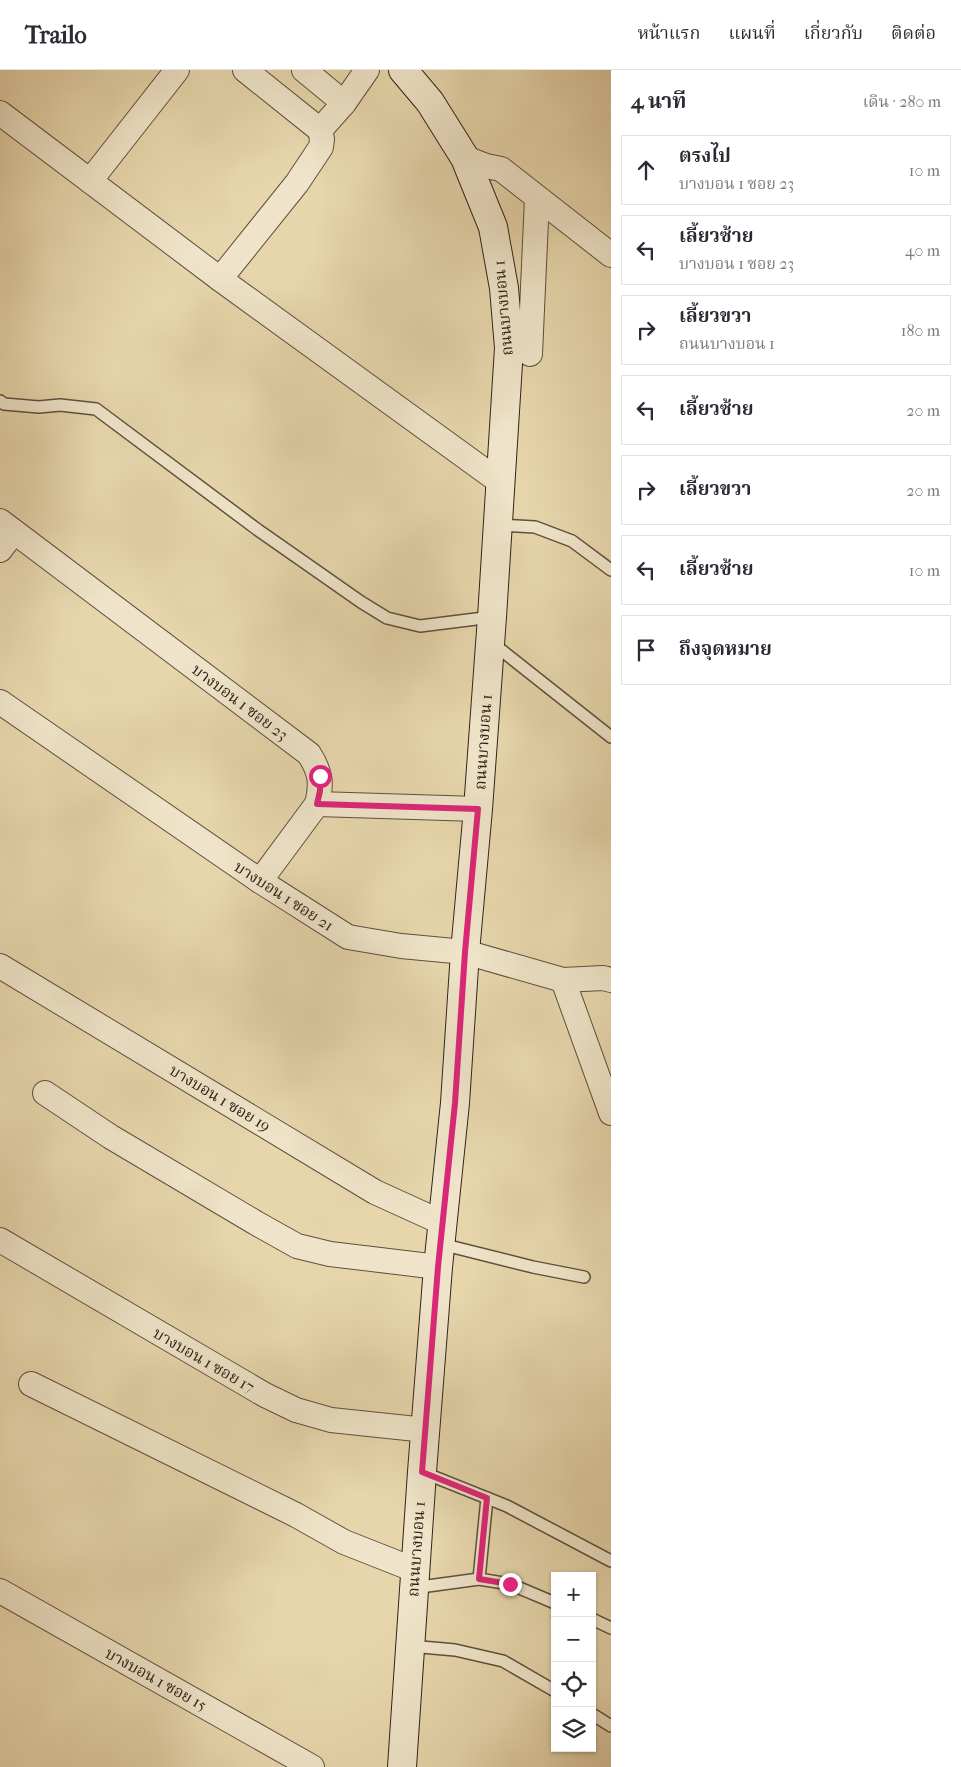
<!DOCTYPE html>
<html lang="th">
<head>
<meta charset="utf-8">
<style>
  :root { --surface:#fff; --page:#f7f7f7; --text:#2b2b33; --muted:#7c7c81; --line:#e1e1e2 }
  body { margin:0; font-family:"IM FELL French Canon","Noto Serif Thai",serif; background:var(--page); color:var(--text) }
  .controls { position:absolute; right:15px; bottom:15px; display:grid; overflow:hidden; border-radius:0px; box-shadow:0 1px 4px #0004 }
  .controls button { width:45px; height:45px; display:grid; place-items:center; padding:0; border:0; border-bottom:1px solid var(--line); background:var(--surface); color:var(--text); font:25px sans-serif }
  .stop { position:absolute; width:15px; height:15px; margin:-11px; border:4px solid #db2777; border-radius:50%; background:#fff }
  .stop.end { background:#db2777; border-color:#fff; box-shadow:0 1px 5px #0008 }
  .list { margin:0; padding:0; list-style:none }
  h2 { display:flex; justify-content:space-between; align-items:center; height:65px; margin:0; padding:0 20px; font-size:21px }
  h2 small { font-size:16px; font-weight:400; color:var(--muted) }
  .list li { display:grid; grid-template-columns:32px 1fr auto; gap:15px; align-items:center; box-sizing:border-box; height:70px; margin:0 10px 10px; padding:0 10px; border:1px solid var(--line); border-radius:0px }
  .list b { display:block; font-size:19px; white-space:nowrap }
  .list p { margin:0; font-size:16px; white-space:nowrap; color:var(--muted) }
  .list em { font-size:16px; font-style:normal; color:var(--muted) }
  .icon { flex:none; width:28px; height:28px; fill:none; stroke:currentColor; stroke-width:2; stroke-linecap:round; stroke-linejoin:round }
  .map { position:relative; flex:none; width:611px; height:1697px; overflow:hidden }
  header { display:flex; align-items:center; gap:30px; box-sizing:border-box; height:70px; padding:0 25px; background:var(--surface); border-bottom:1px solid var(--line) }
  header strong { font-size:24px }
  nav { display:flex; gap:28px; margin-inline-start:auto; font-size:18px }
  main { display:flex }
  aside { flex:1; background:var(--surface) }
  .map>svg:first-child { display:block }
  .lines { fill:none; stroke-linecap:round; stroke-linejoin:round }
  .service-casing { stroke:#5e503e; stroke-width:14 }
  .minor-casing { stroke:#5e503e; stroke-width:26 }
  .secondary-casing { stroke:#302319; stroke-width:30 }
  .service { stroke:#efe4c9; stroke-width:11 }
  .minor { stroke:#efe4c9; stroke-width:24 }
  .secondary { stroke:#efe4c9; stroke-width:28 }
  .route { stroke:#db2777; stroke-width:6 }
  .labels { text-anchor:middle; dominant-baseline:central; stroke-width:4; stroke-linejoin:round; paint-order:stroke }
  .street-label { font-size:16px; fill:#302319; stroke:#efe4c9 }
</style>
</head>
<body>
<header>
<strong>Trailo</strong>
<nav><a>หน้าแรก</a><a>แผนที่</a><a>เกี่ยวกับ</a><a>ติดต่อ</a></nav>
</header>
<main>
<div class="map">
<svg width="611" height="1697" viewBox="0 0 611 1697">
  <rect width="100%" height="100%" fill="#e7d6ac"/>
  <filter id="stains"><feTurbulence type="fractalNoise" baseFrequency=".004" numOctaves="4"/><feColorMatrix values="0 0 0 0 .2 0 0 0 0 .09 0 0 0 0 .02 0 0 0 .5 -.17"/></filter>
  <radialGradient id="worn" r=".72"><stop offset=".6" stop-color="#630" stop-opacity="0"/><stop offset="1" stop-color="#630" stop-opacity=".3"/></radialGradient>
  <g class="lines">
    <defs>
      <g id="service">
        <polyline points="0,331 4,334 39,337 60,335 96,339 258,460 361,532 387,548 420,556 492,547"/>
        <polyline points="497,455 535,457 572,471 611,500"/>
        <polyline points="491,572 611,667"/>
        <polyline points="441,1174 533,1197 584,1207"/>
        <polyline points="422,1402 507,1436 611,1491"/>
        <polyline points="479,1509 487,1428"/>
        <polyline points="413,1518 479,1509 510,1514 555,1533"/>
        <polyline points="592,1549 611,1558"/>
        <polyline points="410,1576 455,1580 503,1591 555,1621"/>
        <polyline points="592,1644 611,1656"/>
      </g>
      <g id="minor">
        <polyline points="245,0 320,60"/>
        <polyline points="304,0 344,33"/>
        <polyline points="0,43 220,209 500,412"/>
        <polyline points="465,88 486,96 501,99 611,185"/>
        <polyline points="90,111 177,0"/>
        <polyline points="220,209 297,113 321,77 322,69 320,60 344,33 367,0"/>
        <polyline points="530,284 537,128"/>
        <path d="M0 451 309 684C321 703 322 713 317 734L478 739"/>
        <polyline points="0,480 14,462"/>
        <polyline points="0,632 260,811 348,867 401,876 465,882 563,910 603,908 611,910"/>
        <polyline points="260,811 317,734"/>
        <polyline points="0,896 375,1122 443,1153"/>
        <polyline points="563,910 611,1043"/>
        <polyline points="45,1023 111,1067 256,1153 297,1176 330,1184 438,1197"/>
        <polyline points="0,1170 265,1325 296,1340 331,1350 426,1360"/>
        <polyline points="31,1314 296,1445 344,1472 415,1500"/>
        <polyline points="0,1521 312,1697"/>
      </g>
      <polyline id="secondary" points="402,1697 422,1402 438,1197 455,1033 465,882 478,739 492,547 509,278 504,218 493,157 465,88 430,32 403,0"/>
    </defs>
    <use href="#service" class="service-casing"/>
    <use href="#minor" class="minor-casing"/>
    <use href="#secondary" class="secondary-casing"/>
    <use href="#service" class="service"/>
    <use href="#minor" class="minor"/>
    <use href="#secondary" class="secondary"/>
  </g>
  <g class="lines">
    <polyline class="route" points="320,706 320,721 317,734 478,739 465,882 455,1033 438,1197 422,1402 487,1428 479,1509 510,1514"/>
  </g>
  <g class="labels">
    <g class="street-label">
      <text transform="translate(503 238) rotate(-95)">ถนนบางบอน 1</text>
      <text transform="translate(240 632) rotate(37)">บางบอน 1 ซอย 23</text>
      <text transform="translate(483 672) rotate(-86)">ถนนบางบอน 1</text>
      <text transform="translate(284 826) rotate(33)">บางบอน 1 ซอย 21</text>
      <text transform="translate(220 1028) rotate(31)">บางบอน 1 ซอย 19</text>
      <text transform="translate(204 1290) rotate(30)">บางบอน 1 ซอย 17</text>
      <text transform="translate(416 1479) rotate(-86)">ถนนบางบอน 1</text>
      <text transform="translate(156 1609) rotate(29)">บางบอน 1 ซอย 15</text>
    </g>
  </g>
  <rect width="100%" height="100%" filter="url(#stains)"/>
  <rect width="100%" height="100%" fill="url(#worn)"/>
</svg>
<div class="controls">
<button>+</button>
<button>−</button>
<button><svg class="icon" aria-label="locate" viewBox="0 0 24 24"><circle cx="12" cy="12" r="6"/><path d="M12 2v4M12 18v4M2 12h4M18 12h4"/></svg></button>
<button><svg class="icon" aria-label="layers" viewBox="0 0 24 24"><path d="M12 4l9 5-9 5-9-5zM3 14l9 5 9-5"/></svg></button>
</div>
<div class="stop" style="left:320px;top:706px"></div>
<div class="stop end" style="left:510px;top:1514px"></div>
</div>
<aside>
<h2>4 นาที<small>เดิน · 280 m</small></h2>
<ul class="list">
<li><svg class="icon" aria-label="ahead" viewBox="0 0 24 24"><path d="M12 20V5M6 11l6-6 6 6"/></svg><div><b>ตรงไป</b><p>บางบอน 1 ซอย 23</p></div><em>10 m</em></li>
<li><svg class="icon" aria-label="left" viewBox="0 0 24 24"><path d="M17 20v-9H6M10 6l-5 5 5 5"/></svg><div><b>เลี้ยวซ้าย</b><p>บางบอน 1 ซอย 23</p></div><em>40 m</em></li>
<li><svg class="icon" aria-label="right" viewBox="0 0 24 24"><path d="M7 20v-9h11M14 6l5 5-5 5"/></svg><div><b>เลี้ยวขวา</b><p>ถนนบางบอน 1</p></div><em>180 m</em></li>
<li><svg class="icon" aria-label="left" viewBox="0 0 24 24"><path d="M17 20v-9H6M10 6l-5 5 5 5"/></svg><div><b>เลี้ยวซ้าย</b></div><em>20 m</em></li>
<li><svg class="icon" aria-label="right" viewBox="0 0 24 24"><path d="M7 20v-9h11M14 6l5 5-5 5"/></svg><div><b>เลี้ยวขวา</b></div><em>20 m</em></li>
<li><svg class="icon" aria-label="left" viewBox="0 0 24 24"><path d="M17 20v-9H6M10 6l-5 5 5 5"/></svg><div><b>เลี้ยวซ้าย</b></div><em>10 m</em></li>
<li><svg class="icon" aria-label="arrive" viewBox="0 0 24 24"><path d="M6 21V4h12l-3 4 3 4H6"/></svg><div><b>ถึงจุดหมาย</b></div></li>
</ul>
</aside>
</main>
</body>
</html>
